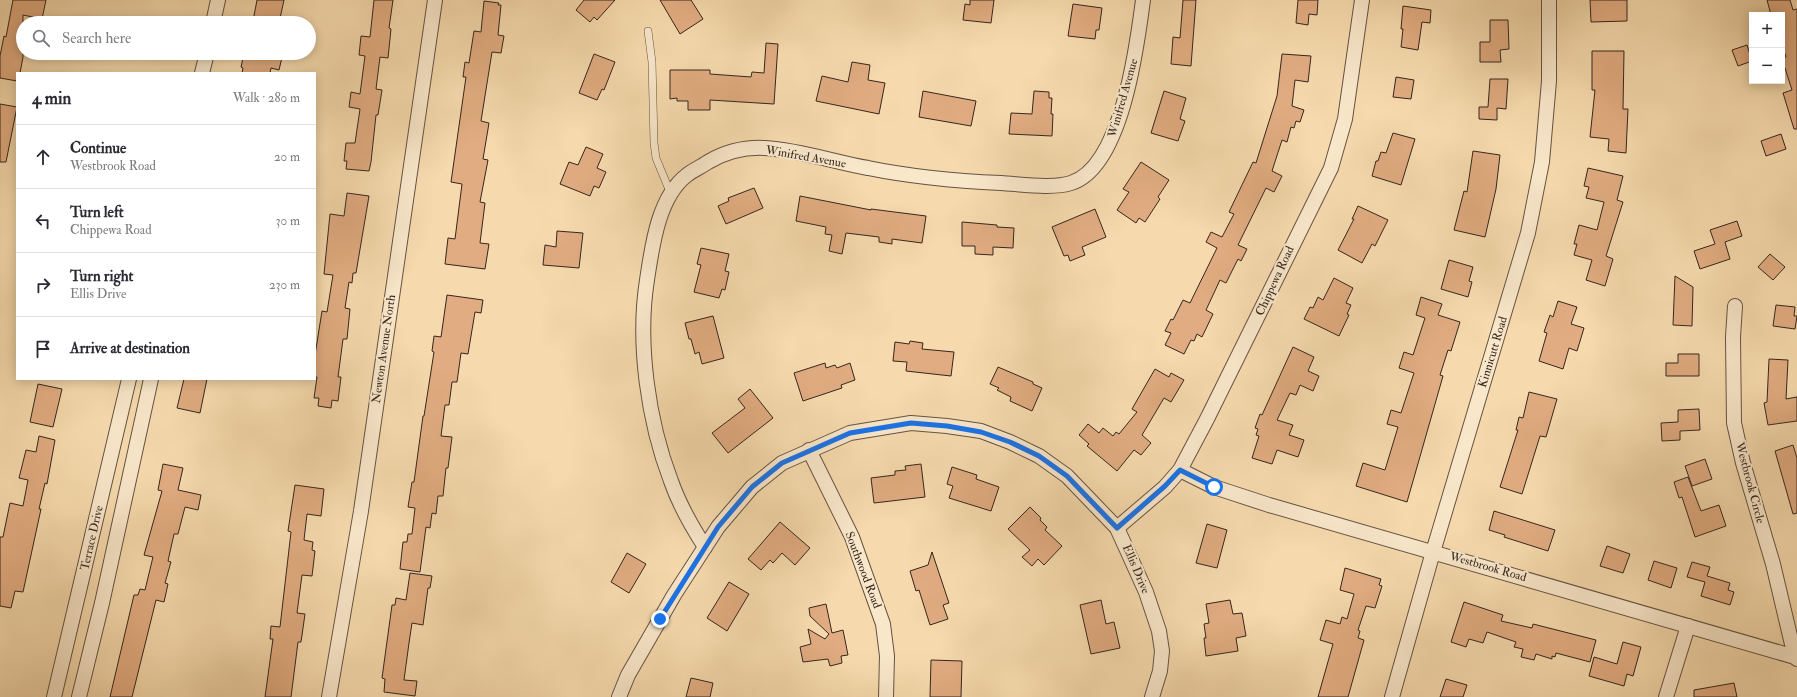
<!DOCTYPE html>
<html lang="en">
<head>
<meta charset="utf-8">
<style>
  :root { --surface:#fff; --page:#f7f7f7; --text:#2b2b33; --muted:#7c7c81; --line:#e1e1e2 }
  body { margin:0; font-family:"IM FELL Double Pica",serif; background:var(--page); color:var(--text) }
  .controls { position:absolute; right:12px; top:12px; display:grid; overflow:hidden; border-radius:0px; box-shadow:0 2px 10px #0003 }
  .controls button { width:36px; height:36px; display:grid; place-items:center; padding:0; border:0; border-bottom:1px solid var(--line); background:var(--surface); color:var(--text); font:20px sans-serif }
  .stop { position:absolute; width:12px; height:12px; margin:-9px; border:3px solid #1a73e8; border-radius:50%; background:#fff }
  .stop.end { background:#1a73e8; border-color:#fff; box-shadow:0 1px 4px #0008 }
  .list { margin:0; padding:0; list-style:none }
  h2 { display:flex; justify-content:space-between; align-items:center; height:52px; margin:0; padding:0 16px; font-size:17px }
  h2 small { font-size:13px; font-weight:400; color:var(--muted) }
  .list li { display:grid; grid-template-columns:26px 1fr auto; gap:12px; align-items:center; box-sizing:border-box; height:64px; padding:0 16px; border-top:1px solid var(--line) }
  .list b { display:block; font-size:15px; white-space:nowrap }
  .list p { margin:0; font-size:13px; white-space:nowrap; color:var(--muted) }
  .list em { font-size:13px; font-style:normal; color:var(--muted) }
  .icon { flex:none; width:22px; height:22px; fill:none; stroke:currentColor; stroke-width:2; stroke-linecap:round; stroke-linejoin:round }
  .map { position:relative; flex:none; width:1797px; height:697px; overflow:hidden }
  .search { position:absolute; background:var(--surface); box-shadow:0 2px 10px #0003; left:16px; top:16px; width:300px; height:44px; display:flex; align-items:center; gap:10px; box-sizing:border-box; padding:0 14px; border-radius:22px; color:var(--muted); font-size:15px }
  .panel { position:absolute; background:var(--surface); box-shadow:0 2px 10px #0003; left:16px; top:72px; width:300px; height:308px; border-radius:0px }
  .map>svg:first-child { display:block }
  .building { fill:#e1ac81; stroke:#35261f }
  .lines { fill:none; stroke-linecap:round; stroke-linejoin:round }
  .service-casing { stroke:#655342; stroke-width:8 }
  .minor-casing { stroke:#655342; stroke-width:16 }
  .service { stroke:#f9e7ca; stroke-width:7 }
  .minor { stroke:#f9e7ca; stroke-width:14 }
  .route { stroke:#1a73e8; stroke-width:5 }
  .labels { text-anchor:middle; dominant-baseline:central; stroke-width:4; stroke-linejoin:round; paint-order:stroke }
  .street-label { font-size:12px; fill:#35261f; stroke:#f9e7ca }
</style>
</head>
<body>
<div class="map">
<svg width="1797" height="697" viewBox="0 0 1797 697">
  <rect width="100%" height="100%" fill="#f6daad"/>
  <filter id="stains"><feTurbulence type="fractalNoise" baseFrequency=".005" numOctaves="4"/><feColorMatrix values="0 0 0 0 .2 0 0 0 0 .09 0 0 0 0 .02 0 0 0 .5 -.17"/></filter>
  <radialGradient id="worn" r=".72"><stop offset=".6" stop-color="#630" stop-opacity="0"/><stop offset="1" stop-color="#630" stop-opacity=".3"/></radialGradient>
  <g class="building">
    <polygon points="13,0 46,0 42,19 23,15 23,57 20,73 17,73 17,81 0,78 0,56 4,36 6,37"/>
    <polygon points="257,0 284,0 279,23 253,21"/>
    <polygon points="374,0 393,0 389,28 391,29 388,58 380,57 376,89 382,90 378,115 376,115 371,162 369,171 346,169 347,161 344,161 346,143 355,143 360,109 349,107 351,92 360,94 365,56 359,55 361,36 370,37"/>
    <polygon points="584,0 615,0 597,20 594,17 590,22 576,10"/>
    <polygon points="660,0 691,0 703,19 680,34"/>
    <polygon points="970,0 994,0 991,23 963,20 965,4 970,5"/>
    <polygon points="1183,0 1196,0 1191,66 1171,64 1173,37 1180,38"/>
    <polygon points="1298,0 1318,0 1317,15 1309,14 1308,25 1296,23"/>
    <polygon points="1590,0 1627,0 1627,21 1591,22"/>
    <polygon points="1767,0 1790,0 1793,10 1797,9 1797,129 1794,129 1783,93 1792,90 1782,59 1786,57 1782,45 1782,15 1771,15"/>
    <polygon points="484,1 499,3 498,5 501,5 498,35 504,36 501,53 492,52 481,121 489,123 483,159 488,160 480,202 485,203 480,243 489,244 485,269 445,264 448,238 455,239 462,184 451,182 466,77 463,77 465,62 469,63 474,31 481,32"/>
    <polygon points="1073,4 1102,8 1099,30 1096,30 1095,39 1068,36"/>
    <polygon points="1403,6 1431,10 1430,23 1422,22 1418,50 1401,47 1403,29 1401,29"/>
    <polygon points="1490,20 1508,20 1509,49 1500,50 1501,62 1480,62 1480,42 1490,42"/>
    <polygon points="766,43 778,44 774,104 710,100 710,110 688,110 688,101 677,101 677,98 670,99 670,70 710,70 710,74 751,77 752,72 764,73"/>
    <polygon points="1747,45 1752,61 1738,66 1732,50"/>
    <polygon points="1592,51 1624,51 1623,109 1628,109 1626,153 1608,151 1609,139 1590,137 1595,90 1592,90"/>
    <polygon points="244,53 283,53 279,70 271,68 270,73 242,73 243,68 241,67"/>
    <polygon points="594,54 615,62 604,90 602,89 597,100 579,93"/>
    <polygon points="1282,54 1311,56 1308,82 1295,80 1292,106 1304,110 1300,122 1296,121 1294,128 1291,127 1287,142 1282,140 1272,171 1282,176 1274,192 1266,188 1238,245 1247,249 1241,261 1238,259 1226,283 1220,280 1206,310 1213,314 1202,337 1197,334 1194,341 1191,340 1184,354 1165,345 1171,333 1165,331 1171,319 1173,320 1183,300 1190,303 1217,248 1206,242 1211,232 1222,237 1234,214 1229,212 1253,162 1256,163 1277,96"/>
    <polygon points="852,62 870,65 868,80 885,83 879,114 816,101 822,76 848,82"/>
    <polygon points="1396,77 1414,80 1411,99 1393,97"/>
    <polygon points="1490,79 1508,79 1506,109 1497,108 1497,120 1479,119 1479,107 1488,107"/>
    <polygon points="923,91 976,101 971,126 919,117"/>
    <polygon points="1034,91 1049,92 1049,98 1052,98 1051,114 1053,114 1052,136 1009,134 1011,113 1032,114"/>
    <polygon points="1164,91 1186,98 1180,119 1185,121 1178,141 1151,133"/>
    <polygon points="0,104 17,107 6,162 0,162"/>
    <polygon points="1393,133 1415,139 1401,185 1372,176 1376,161 1378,161 1381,152 1386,153"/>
    <polygon points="1781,134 1786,149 1766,156 1761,141"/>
    <polygon points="586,147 603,154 597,168 606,172 599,188 594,186 590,196 560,184 569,162 578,165"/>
    <polygon points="1473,151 1500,155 1496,189 1485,237 1454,230 1464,191 1467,192"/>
    <polygon points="1141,162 1169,180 1158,197 1160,199 1145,222 1139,218 1136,223 1117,210 1129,192 1123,189"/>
    <polygon points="1588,168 1623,176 1617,200 1623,202 1606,256 1613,259 1605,286 1586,280 1592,260 1574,255 1577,244 1574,244 1579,225 1597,230 1604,202 1586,198 1589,187 1584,186"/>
    <polygon points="754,188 763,208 726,224 718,206 729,201 728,198"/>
    <polygon points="347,193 369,196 356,273 353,273 352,283 349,282 345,308 350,309 347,339 343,339 340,362 338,377 341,377 338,401 332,400 331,408 318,406 319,398 314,398 317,377 315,377 315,355 322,311 327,312 333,275 324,274 330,214 344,216"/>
    <polygon points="800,196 871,210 871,209 926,216 922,243 892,239 892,244 879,242 879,237 846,233 842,254 829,251 832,235 825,234 826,227 796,221"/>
    <polygon points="1358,206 1388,220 1375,246 1372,244 1362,263 1338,250 1354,219 1352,219"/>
    <polygon points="1095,209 1106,237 1082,247 1085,255 1070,261 1068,255 1064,256 1052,227"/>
    <polygon points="1737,221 1742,236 1725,242 1730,259 1700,269 1694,251 1715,244 1710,230"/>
    <polygon points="962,222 997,225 997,227 1014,228 1013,248 993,247 993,255 975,254 975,246 962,246"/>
    <polygon points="557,231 583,233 579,268 543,265 545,245 556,247"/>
    <polygon points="701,248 729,254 725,271 729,272 725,290 722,289 719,298 694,292 701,265 697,264"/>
    <polygon points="1770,254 1785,267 1773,280 1758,267"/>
    <polygon points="1449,260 1473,267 1469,281 1472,282 1468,297 1441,289"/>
    <polygon points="1675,276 1693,287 1692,326 1673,325"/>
    <polygon points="1334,278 1353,288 1346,303 1351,305 1347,314 1349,315 1339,336 1304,319 1310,307 1313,308 1318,297 1323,300"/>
    <polygon points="447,295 483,300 481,313 475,312 468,354 461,353 457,382 452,382 449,405 445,405 441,436 452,437 448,468 446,468 443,496 438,496 436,514 432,513 430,528 426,527 420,572 400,569 403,542 407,542 408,534 412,534 415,508 408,507 412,482 414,482 423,416 424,416 434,352 432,351 434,336 441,337"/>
    <polygon points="1421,297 1442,304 1438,315 1460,322 1451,351 1448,350 1440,375 1443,376 1407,502 1356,486 1363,463 1385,470 1398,427 1387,424 1391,410 1401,413 1414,373 1399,368 1404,352 1413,355 1425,318 1416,315"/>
    <polygon points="1558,301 1577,307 1571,324 1584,328 1577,351 1569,348 1563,369 1539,361 1547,333 1544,332 1550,315 1553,317"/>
    <polygon points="1776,305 1795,307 1794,316 1797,316 1795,329 1773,326"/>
    <polygon points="713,316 724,358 702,364 699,352 695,354 691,339 689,339 685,323"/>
    <polygon points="910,341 923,343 922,349 954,352 951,376 906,371 907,362 893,361 895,342 909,344"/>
    <polygon points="1293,347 1314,357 1308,371 1319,376 1313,391 1300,385 1296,395 1290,393 1277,420 1293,425 1289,435 1304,440 1298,457 1277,450 1272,464 1252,458 1259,436 1256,435 1258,429 1255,428 1260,414 1262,415"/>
    <polygon points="1678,354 1699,354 1699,376 1666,376 1666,363 1678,363"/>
    <polygon points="1769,359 1788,360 1786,399 1797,397 1797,421 1768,425 1764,403 1767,402"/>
    <polygon points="825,363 826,368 835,365 837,368 850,363 855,380 841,385 842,388 803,401 794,373"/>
    <polygon points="998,367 1033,382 1033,384 1042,388 1032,411 1010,401 1011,397 997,390 999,388 990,384"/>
    <polygon points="1155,369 1169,377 1171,373 1184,380 1171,402 1164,398 1142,435 1151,443 1141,455 1134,450 1117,471 1087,446 1089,444 1079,435 1088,424 1099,433 1103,428 1113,436 1116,432 1119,434 1137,412 1132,409"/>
    <polygon points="184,379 207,379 200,413 177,408"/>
    <polygon points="38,384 62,389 53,427 30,422"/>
    <polygon points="750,389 773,418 728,453 712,433 745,408 738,399"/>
    <polygon points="1529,392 1557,399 1546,437 1540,436 1522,494 1500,487 1518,430 1516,430 1519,417 1523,418"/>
    <polygon points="1699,409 1700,430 1680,431 1680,440 1662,441 1661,423 1678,422 1678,410"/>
    <polygon points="39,436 55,440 47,484 45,483 39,509 41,509 23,592 15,591 11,608 0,606 0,537 3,537 10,503 23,506 28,480 19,478 26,450 36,452"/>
    <polygon points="1793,445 1797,458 1797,513 1793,514 1775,451"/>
    <polygon points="1705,459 1712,479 1692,486 1685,466"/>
    <polygon points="163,464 183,468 178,490 201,495 198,510 185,507 178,534 174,534 168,561 171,562 165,583 168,584 164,602 156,600 132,697 110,697 134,595 138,595 140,589 145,590 153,557 144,555 162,491 158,490"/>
    <polygon points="921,464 925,497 874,503 871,478 895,475 895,471 906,470 905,466"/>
    <polygon points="952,467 977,475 976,479 999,487 991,511 949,498 953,486 947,484"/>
    <polygon points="1688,477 1701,511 1719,505 1726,526 1695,537 1682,497 1679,498 1674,482"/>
    <polygon points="295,485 324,489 321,516 307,514 304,540 313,542 312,550 315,551 312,576 302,575 297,613 305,614 301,642 298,642 291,697 265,697 273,639 270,639 271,626 280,627 291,532 288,531"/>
    <polygon points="1030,507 1041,518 1040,520 1047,527 1045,530 1062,546 1044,565 1038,559 1032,566 1022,557 1030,550 1008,529"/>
    <polygon points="1494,511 1555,530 1548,551 1504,537 1505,535 1489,530"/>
    <polygon points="780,522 810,548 795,565 782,553 773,563 770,560 761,570 748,559"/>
    <polygon points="1207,524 1227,530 1217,568 1196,563"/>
    <polygon points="1607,546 1630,554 1623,573 1600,566"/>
    <polygon points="932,552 949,603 943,605 948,619 930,625 919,590 916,591 910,571 928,565"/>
    <polygon points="627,553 646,564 629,593 611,582"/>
    <polygon points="1654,561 1677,568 1671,588 1648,580"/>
    <polygon points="1692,562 1710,567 1707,576 1730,583 1728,590 1734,592 1730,605 1701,596 1705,582 1687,577"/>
    <polygon points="1345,568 1381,579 1379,585 1382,586 1375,608 1366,606 1358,630 1360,631 1358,638 1364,640 1348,697 1318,697 1333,644 1320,640 1326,620 1340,624 1342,617 1347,619 1354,594 1340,590"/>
    <polygon points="410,573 432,576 430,588 428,588 423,625 412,623 409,643 404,680 417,681 415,696 384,692 385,679 382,678 392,605 395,605 396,598 406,600"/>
    <polygon points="729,582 749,594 727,631 707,618"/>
    <polygon points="1101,600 1106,624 1114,622 1120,648 1091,654 1080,605"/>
    <polygon points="1230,600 1233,614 1242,613 1246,636 1236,638 1238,651 1206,656 1204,638 1206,638 1204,624 1209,623 1206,604"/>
    <polygon points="1464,602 1503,615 1501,621 1532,628 1533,624 1596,640 1590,662 1556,653 1555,657 1552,656 1552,659 1536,654 1534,660 1521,657 1523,649 1514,647 1516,642 1487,632 1483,643 1469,639 1466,647 1451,642"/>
    <polygon points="826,604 832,633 843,630 848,655 841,656 842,663 830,666 828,659 803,662 800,647 811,644 808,629 825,639 829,634 810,616 809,608"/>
    <polygon points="1623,642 1641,647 1633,676 1627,674 1624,686 1589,676 1594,657 1617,664"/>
    <polygon points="931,660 962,661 961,697 930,697"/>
    <polygon points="691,678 713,683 710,697 686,697"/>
    <polygon points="1446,679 1467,685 1463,697 1440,697"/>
    <polygon points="1734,683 1737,697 1694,697 1694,690"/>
  </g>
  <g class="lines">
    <defs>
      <polyline id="service" points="648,31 652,62 654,143 656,158 670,192"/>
      <g id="minor">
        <polyline points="213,23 218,0"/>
        <polyline points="202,73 207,53"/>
        <polyline points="1735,306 1733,337 1734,423 1743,463 1773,564 1795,657"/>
        <polyline points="809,450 852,537 883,624 887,656 886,697"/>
        <polyline points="1180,470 1214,487 1269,505 1795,657 1797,659"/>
        <polyline points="1117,528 1165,487 1180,470 1207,419 1331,168 1345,119 1362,0"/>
        <path d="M705 547C692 527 679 504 671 481 648 421 637 343 647 280 652 247 658 197 687 175 693 170 701 167 708 162 725 152 745 147 765 148 800 150 834 162 868 168 912 177 956 181 1001 183 1020 184 1053 189 1071 183 1122 167 1137 46 1143 0"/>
        <polyline points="54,697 129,379"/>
        <polyline points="79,697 102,603 151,379"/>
        <polyline points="329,697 361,511 435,0"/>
        <polyline points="619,697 628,675 674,595 718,527 752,487 782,463 850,433 911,423 947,426 981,431 1010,442 1039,456 1067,476 1117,528 1146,592 1159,631 1162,651 1160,671 1152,697"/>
        <polyline points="1392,697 1433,552 1528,233 1542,162 1549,81 1549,0"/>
        <polyline points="1666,697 1688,626"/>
      </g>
    </defs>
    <use href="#service" class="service-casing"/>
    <use href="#minor" class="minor-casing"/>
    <use href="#service" class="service"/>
    <use href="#minor" class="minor"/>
  </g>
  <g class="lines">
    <polyline class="route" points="660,619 718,527 752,487 782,463 850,433 911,423 947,426 981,432 1010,442 1039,456 1067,476 1117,528 1165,486 1180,470 1214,487"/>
  </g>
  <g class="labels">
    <g class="street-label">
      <text transform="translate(1123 98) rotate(-74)">Winifred Avenue</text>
      <text transform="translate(806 157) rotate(10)">Winifred Avenue</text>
      <text transform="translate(1275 281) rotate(-65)">Chippewa Road</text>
      <text transform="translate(384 349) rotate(-82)">Newton Avenue North</text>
      <text transform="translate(1493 352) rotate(-73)">Kinnicutt Road</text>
      <text transform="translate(1750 483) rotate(75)">Westbrook Circle</text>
      <text transform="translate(92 538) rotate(-77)">Terrace Drive</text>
      <text transform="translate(1488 567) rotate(16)">Westbrook Road</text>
      <text transform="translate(1136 569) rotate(67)">Ellis Drive</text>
      <text transform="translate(863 570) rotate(69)">Southwood Road</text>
    </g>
  </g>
  <rect width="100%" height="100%" filter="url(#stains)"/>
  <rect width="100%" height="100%" fill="url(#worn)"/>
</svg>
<div class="controls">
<button>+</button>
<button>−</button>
</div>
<div class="stop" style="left:1214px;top:487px"></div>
<div class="stop end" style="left:660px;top:619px"></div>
<div class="search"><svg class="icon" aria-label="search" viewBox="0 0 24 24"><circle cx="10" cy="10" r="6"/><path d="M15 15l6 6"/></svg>Search here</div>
<section class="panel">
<h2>4 min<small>Walk · 280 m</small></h2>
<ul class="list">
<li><svg class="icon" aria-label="ahead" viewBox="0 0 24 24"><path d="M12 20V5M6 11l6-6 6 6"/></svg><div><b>Continue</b><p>Westbrook Road</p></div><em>20 m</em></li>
<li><svg class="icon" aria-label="left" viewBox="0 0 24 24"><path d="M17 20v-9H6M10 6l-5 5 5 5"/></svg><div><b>Turn left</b><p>Chippewa Road</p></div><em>30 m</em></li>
<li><svg class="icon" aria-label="right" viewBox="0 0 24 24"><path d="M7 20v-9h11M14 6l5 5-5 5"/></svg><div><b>Turn right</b><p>Ellis Drive</p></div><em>230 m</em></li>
<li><svg class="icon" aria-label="arrive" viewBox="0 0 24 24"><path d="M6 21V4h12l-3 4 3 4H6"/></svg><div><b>Arrive at destination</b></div></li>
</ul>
</section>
</div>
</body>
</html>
